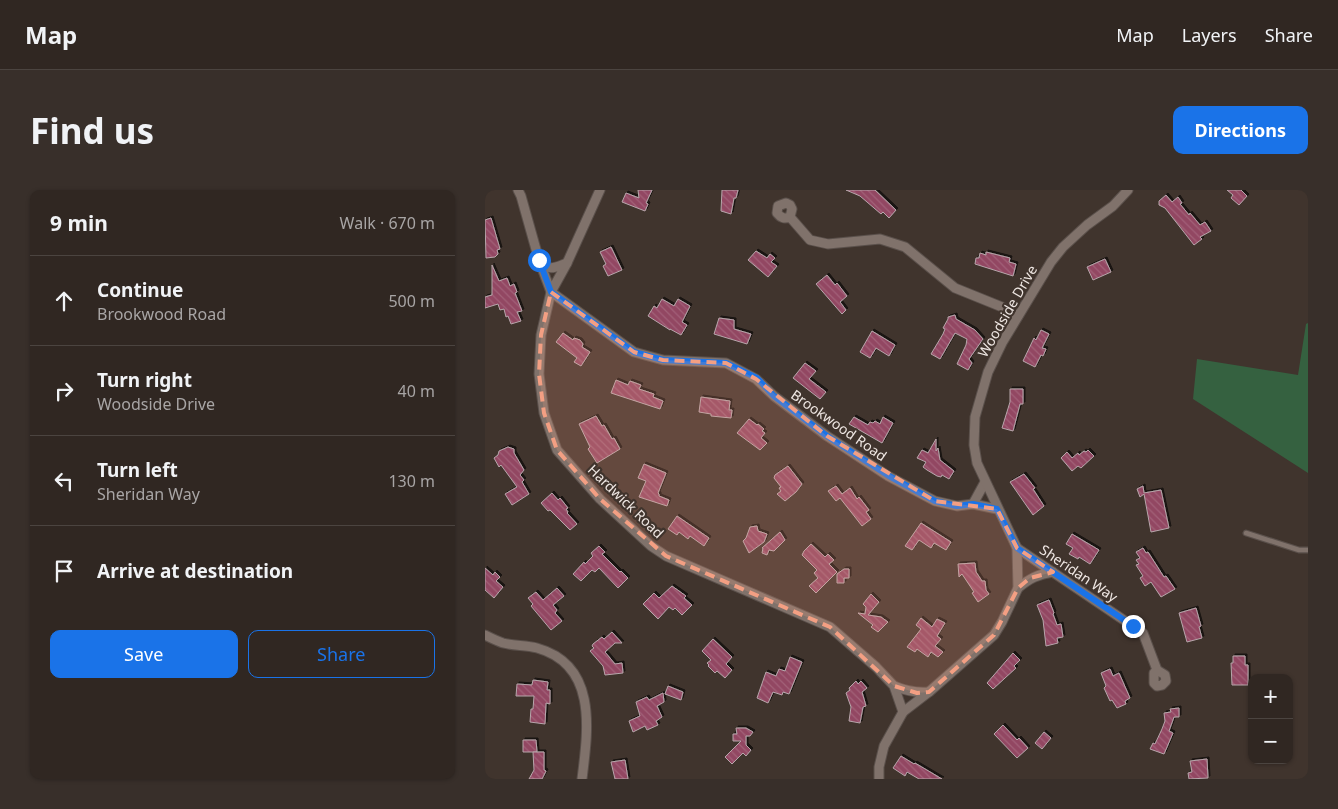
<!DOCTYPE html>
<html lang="en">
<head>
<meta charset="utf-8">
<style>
  :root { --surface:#302722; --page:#382f2a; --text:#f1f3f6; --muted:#a8a5a5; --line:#4b4440; --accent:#1a73e8 }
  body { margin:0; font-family:"Noto Sans",sans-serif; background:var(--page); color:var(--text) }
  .controls { position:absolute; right:15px; bottom:15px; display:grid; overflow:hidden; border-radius:10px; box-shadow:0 1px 4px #0004 }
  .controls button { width:45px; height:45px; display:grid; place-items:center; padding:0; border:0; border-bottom:1px solid var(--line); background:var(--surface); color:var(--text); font:25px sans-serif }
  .stop { position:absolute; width:15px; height:15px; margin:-11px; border:4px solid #1a73e8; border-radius:50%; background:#fff }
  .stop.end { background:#1a73e8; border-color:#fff; box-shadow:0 1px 5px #0008 }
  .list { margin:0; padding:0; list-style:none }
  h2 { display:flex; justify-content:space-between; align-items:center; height:65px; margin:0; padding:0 20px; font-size:21px }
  h2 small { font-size:16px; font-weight:400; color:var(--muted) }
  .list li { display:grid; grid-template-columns:32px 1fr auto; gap:15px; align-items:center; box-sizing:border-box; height:90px; padding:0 20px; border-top:1px solid var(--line) }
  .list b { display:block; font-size:19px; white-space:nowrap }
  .list p { margin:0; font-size:16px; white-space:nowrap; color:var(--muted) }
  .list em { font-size:16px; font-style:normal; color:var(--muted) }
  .actions { display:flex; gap:10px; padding:15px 20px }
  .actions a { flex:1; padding:11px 0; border:1px solid var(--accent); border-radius:10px; text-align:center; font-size:18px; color:var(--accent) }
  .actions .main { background:var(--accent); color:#fff }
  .icon { flex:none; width:28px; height:28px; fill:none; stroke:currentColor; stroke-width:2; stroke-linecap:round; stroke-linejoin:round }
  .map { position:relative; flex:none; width:823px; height:589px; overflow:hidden; border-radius:10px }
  header { display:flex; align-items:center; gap:30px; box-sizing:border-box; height:70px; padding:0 25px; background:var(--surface); border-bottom:1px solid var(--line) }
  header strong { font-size:24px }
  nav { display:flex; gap:28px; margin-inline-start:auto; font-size:18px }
  .intro { display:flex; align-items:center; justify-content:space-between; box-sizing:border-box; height:120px; padding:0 30px }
  h1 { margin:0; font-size:35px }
  .button { padding:12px 22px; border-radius:10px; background:var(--accent); color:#fff; font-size:18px; font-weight:700 }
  main { display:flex; gap:30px; padding:0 30px }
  aside { flex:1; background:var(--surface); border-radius:10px; box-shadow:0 1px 4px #0004 }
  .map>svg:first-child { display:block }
  .green { fill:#356140 }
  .building { fill:url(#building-back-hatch); stroke:#b7a6ab; filter:url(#shadow) }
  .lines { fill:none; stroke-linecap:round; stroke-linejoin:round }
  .service-casing { stroke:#5a504b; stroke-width:7 }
  .minor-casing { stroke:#5a504b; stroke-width:11 }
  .service { stroke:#80726b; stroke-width:4.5 }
  .minor { stroke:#80726b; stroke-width:9 }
  .route { stroke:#1a73e8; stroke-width:6 }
  .marked { fill:#f39f83; fill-opacity:0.2; stroke:#f39f83; stroke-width:4; stroke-dasharray:10 6; stroke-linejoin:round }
  .labels { text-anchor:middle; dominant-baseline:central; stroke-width:4.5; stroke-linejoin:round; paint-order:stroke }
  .street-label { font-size:14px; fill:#efe7e3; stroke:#40342d }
</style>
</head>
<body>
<header>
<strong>Map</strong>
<nav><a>Map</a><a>Layers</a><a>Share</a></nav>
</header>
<div class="intro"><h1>Find us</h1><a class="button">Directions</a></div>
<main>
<aside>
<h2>9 min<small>Walk · 670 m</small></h2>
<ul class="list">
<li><svg class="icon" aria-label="ahead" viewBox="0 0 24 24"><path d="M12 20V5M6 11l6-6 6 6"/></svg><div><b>Continue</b><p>Brookwood Road</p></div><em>500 m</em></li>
<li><svg class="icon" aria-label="right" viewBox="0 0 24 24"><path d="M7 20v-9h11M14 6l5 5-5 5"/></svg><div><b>Turn right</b><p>Woodside Drive</p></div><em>40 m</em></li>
<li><svg class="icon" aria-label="left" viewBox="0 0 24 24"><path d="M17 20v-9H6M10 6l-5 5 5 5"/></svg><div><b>Turn left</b><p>Sheridan Way</p></div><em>130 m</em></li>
<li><svg class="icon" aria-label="arrive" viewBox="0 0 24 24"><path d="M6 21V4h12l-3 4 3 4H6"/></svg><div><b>Arrive at destination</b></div></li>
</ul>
<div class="actions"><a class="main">Save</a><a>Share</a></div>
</aside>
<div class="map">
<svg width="823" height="589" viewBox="0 0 823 589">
  <defs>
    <pattern id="building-back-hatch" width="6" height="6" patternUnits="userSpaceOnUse" patternTransform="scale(1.25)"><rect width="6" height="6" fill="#924662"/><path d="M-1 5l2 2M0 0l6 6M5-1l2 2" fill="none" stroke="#a26178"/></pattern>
    <filter id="shadow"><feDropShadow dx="2" dy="-2" stdDeviation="0" flood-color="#0009"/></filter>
  </defs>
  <rect width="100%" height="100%" fill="#40342d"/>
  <polygon class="green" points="823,133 823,283 708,209 712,169 813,185 821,134"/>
  <g class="building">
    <polygon points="153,0 167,0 161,13 163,14 160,21 137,12 141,3 154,8"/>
    <polygon points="237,0 253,0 251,8 249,8 246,24 236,21"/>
    <polygon points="361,0 390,0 411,20 404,28 398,22 396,24 375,6"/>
    <polygon points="742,0 756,0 762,6 754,15 746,8 748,5"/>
    <polygon points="681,5 687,12 693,7 697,13 695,14 704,25 705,23 715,35 720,32 726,41 715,47 717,49 709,55 680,18 674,15 674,11"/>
    <polygon points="6,28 15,59 12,60 13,64 10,67 1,68 0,30"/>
    <polygon points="126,57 137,80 123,86 118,76 121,74 115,62"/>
    <polygon points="271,61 282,68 285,64 290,68 286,72 292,76 283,87 263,70"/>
    <polygon points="501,62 525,68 524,72 531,74 528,86 490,74 491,68 494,68 495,63 501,65"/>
    <polygon points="620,69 626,82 608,90 602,77"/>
    <polygon points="7,75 14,91 22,88 25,96 29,94 32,102 30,103 37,121 32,122 36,131 26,134 23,126 21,127 19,119 15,120 13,114 0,118 0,107 7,105"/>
    <polygon points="342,85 350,95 352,93 362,106 355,112 361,120 357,124 331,94"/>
    <polygon points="177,109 189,116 193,109 205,116 197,132 202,135 196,145 185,139 185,140 163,126 169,116 172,118"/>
    <polygon points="470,125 471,129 490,140 498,149 484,169 487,173 483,180 472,174 481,155 482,149 470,143 455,169 446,164 458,144 460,139 458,138 463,129 463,127"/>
    <polygon points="234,128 249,130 249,139 266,144 262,154 229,144"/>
    <polygon points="556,140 564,144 557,158 561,159 558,166 556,165 550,177 538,171 549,148 551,150"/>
    <polygon points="387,141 410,155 404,166 391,158 385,168 375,162"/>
    <polygon points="78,143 88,150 89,148 95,150 98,154 97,157 105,162 96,176 89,172 92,168 71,152"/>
    <polygon points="320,173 331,181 324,189 341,202 335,209 308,188"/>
    <polygon points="131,190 143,195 145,191 156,195 154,199 169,204 168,207 178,211 175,219 126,203"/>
    <polygon points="525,199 538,199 538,214 535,214 528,241 517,238 525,212"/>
    <polygon points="216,207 245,211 244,220 247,220 246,228 226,226 226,224 214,222"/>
    <polygon points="111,226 117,236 119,235 127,249 129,248 135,259 112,273 103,259 105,257 94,234"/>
    <polygon points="369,227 383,235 385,232 388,233 390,231 395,234 398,227 408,233 397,253 364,234"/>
    <polygon points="264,229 272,235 273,234 279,239 277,241 280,243 276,248 282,253 275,260 252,243"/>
    <polygon points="451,249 451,261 453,258 455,270 469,281 464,289 457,285 456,287 452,286 442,280 438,277 441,272 432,268 437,260 443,263"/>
    <polygon points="23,257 29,259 29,263 39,280 35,285 39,290 37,292 44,304 27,315 20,304 32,297 16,275 14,277 9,268 13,265 14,261"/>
    <polygon points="603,260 609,266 596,278 593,276 587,281 576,268 582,262 587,268 593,263 594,265 599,261 601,262"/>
    <polygon points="159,274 181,283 173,303 174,304 174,306 184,310 182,316 154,307 161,291 153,288"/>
    <polygon points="303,276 317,294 311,302 300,311 292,304 296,301 294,298 296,297 289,288 290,285"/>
    <polygon points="539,284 550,298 548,299 559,316 548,325 525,292"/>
    <polygon points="351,296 357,304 365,298 372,309 374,307 384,320 381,322 386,329 377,336 355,308 351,311 343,301"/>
    <polygon points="658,296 659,303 676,300 684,338 666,342 659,304 655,307 652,299"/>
    <polygon points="67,303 73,310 75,308 83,318 81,319 83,322 82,323 92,334 85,340 65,320 63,321 56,313"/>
    <polygon points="192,326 224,348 219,356 205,346 203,349 194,342 192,345 183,339"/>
    <polygon points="436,333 466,352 461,360 449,353 446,358 434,350 427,360 420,356"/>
    <polygon points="272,336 273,341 282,344 279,352 264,363 258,351 261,348 265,337"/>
    <polygon points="295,342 300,350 289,361 284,360 282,365 277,363 278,358 277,358"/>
    <polygon points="587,344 614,360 605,374 594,367 593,369 584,364 588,358 581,354"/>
    <polygon points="326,354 340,367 343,364 349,370 344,374 352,382 331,403 324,396 333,388 329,383 332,380 317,365 319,361"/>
    <polygon points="114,356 120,362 117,364 135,382 136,381 143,388 133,398 114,378 110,382 107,380 96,391 88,384 99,372 100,374 108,366 106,363"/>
    <polygon points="658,358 661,363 663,362 679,387 681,386 690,399 676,407 666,392 660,396 655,388 658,386 651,375 654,374 651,370 655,368 651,362"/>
    <polygon points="490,373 491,382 497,391 500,391 501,400 504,404 493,412 487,403 489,402 477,384 474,387 473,374"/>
    <polygon points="0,378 8,385 10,382 15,387 11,391 18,397 9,408 0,400"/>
    <polygon points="359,379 364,379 364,388 359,388 359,393 352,393 352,384"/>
    <polygon points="187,396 201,406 199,408 207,415 197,425 190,418 188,420 184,417 173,429 158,414 169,403 174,408"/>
    <polygon points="72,398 79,406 68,415 72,420 70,423 77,431 66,440 46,416 48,414 43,408 51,402 58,410"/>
    <polygon points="386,404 394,412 383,425 396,427 403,432 393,442 386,437 388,435 373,423 380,424 381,417 378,414"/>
    <polygon points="564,410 569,423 568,424 572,435 576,434 578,447 572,448 573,453 561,456 558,430 552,415"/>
    <polygon points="711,418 716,436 714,437 717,448 702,452 694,423"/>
    <polygon points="436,428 447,437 452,429 460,433 452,446 456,449 450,456 458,462 453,467 446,462 443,467 432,459 430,462 422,457 436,439 431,435"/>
    <polygon points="127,442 137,453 130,453 120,462 130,474 137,473 138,483 120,485 118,476 105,461 109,458 107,456 108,454 117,447 119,449"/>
    <polygon points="228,449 247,467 241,474 247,480 240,488 232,481 230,483 223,476 224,475 222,473 226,470 217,461"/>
    <polygon points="528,463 535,470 529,476 531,478 508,499 502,493"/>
    <polygon points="748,466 760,466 760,475 763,475 763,495 747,495 746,473 748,473"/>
    <polygon points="305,467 317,472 304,504 298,502 297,505 288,502 283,513 272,508 281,482 291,486 294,479 300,481"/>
    <polygon points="625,479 628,486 634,483 645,508 640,511 641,514 632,518 627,510 625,511 619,498 621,496 616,483"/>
    <polygon points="48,490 63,492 62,500 65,500 65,514 61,513 60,534 45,532 46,519 48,519 49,506 31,506 32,494 47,495"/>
    <polygon points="371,491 373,494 376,491 382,498 377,502 381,516 378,517 375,533 364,531 366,517 361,503 365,500 364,498"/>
    <polygon points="183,496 198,502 196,510 180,504"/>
    <polygon points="178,503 179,512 172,516 177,527 171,531 173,535 162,540 160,536 148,542 144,531 155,526 151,512 162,507 164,510"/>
    <polygon points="694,518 694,527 689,527 684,541 688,543 679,564 665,559 668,553 670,554 677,539 680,531 679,523 686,522 685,519"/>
    <polygon points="518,535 532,550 534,548 543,558 532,568 509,544"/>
    <polygon points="251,538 261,538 268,542 265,546 261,546 261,555 266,560 261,566 258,563 247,574 240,567 256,551 248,551 248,544 252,544"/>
    <polygon points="559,542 566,548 557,559 550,553"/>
    <polygon points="38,550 51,550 52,562 38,562"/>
    <polygon points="48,562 59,562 59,580 61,581 57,589 44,589 49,580"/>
    <polygon points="416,566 429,574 430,573 457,589 434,589 422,582 420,586 408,578"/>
    <polygon points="722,569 723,588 704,589 703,583 707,582 705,571"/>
    <polygon points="140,570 143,589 130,589 126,572"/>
  </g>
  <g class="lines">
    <defs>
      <polyline id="service" points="761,343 814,360 823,360"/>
      <g id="minor">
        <polyline points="33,0 36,6 54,70 66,102 149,162 178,170 241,173 271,189 289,206 342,246 403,286 450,311 472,316 488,314 512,319"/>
        <polyline points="115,0 82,73 66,102 56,145 54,184 59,223 72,260 115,309 166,356 181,366 345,437 391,477 409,496 418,522"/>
        <path d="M305 27C299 29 296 28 292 23L293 16 301 13 305 15 307 19 305 27 325 50 343 54 395 49 420 57 470 98 517 117 533 126"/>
        <path d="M56 72C64 82 71 77 82 73"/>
        <polyline points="488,314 500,292"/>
        <polyline points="532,358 658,443 672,480 669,483 669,493 672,496 677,495 681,491 680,485 672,480"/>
        <path d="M533 398C544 389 553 384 568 382"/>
        <path d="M0 445C6 448 12 451 18 453 29 456 41 455 52 458 113 475 103 540 97 589"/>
        <path d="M409 496C421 501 431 503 444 502"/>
        <polyline points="394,589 394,577 399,556 418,522 444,502 509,445 517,432 533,398 532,358 492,273 489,255 490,227 503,182 517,153 566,72 578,57 602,35 628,16 643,0"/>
      </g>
    </defs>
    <use href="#service" class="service-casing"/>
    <use href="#minor" class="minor-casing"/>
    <use href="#service" class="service"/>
    <use href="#minor" class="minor"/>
  </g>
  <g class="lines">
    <polyline class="route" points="54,70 66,102 149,162 178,170 241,173 272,188 289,206 342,246 404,286 450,311 472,316 488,314 512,319 532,358 648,436"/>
  </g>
  <path class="marked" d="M66 102 149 162 178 170 241 173 271 189 342 246 450 311 512 319 532 358 568 382 545 388 533 398 509 445 444 502 432 503 409 496 345 437 181 366 115 309 72 260 59 223 54 184 56 145Z"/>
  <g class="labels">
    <g class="street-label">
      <text transform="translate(522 121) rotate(-60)">Woodside Drive</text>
      <text transform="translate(354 235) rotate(35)">Brookwood Road</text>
      <text transform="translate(141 311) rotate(44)">Hardwick Road</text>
      <text transform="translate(594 383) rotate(34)">Sheridan Way</text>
    </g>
  </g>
</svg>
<div class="controls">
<button>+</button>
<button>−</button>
</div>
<div class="stop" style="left:54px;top:70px"></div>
<div class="stop end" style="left:648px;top:436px"></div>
</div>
</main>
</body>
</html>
